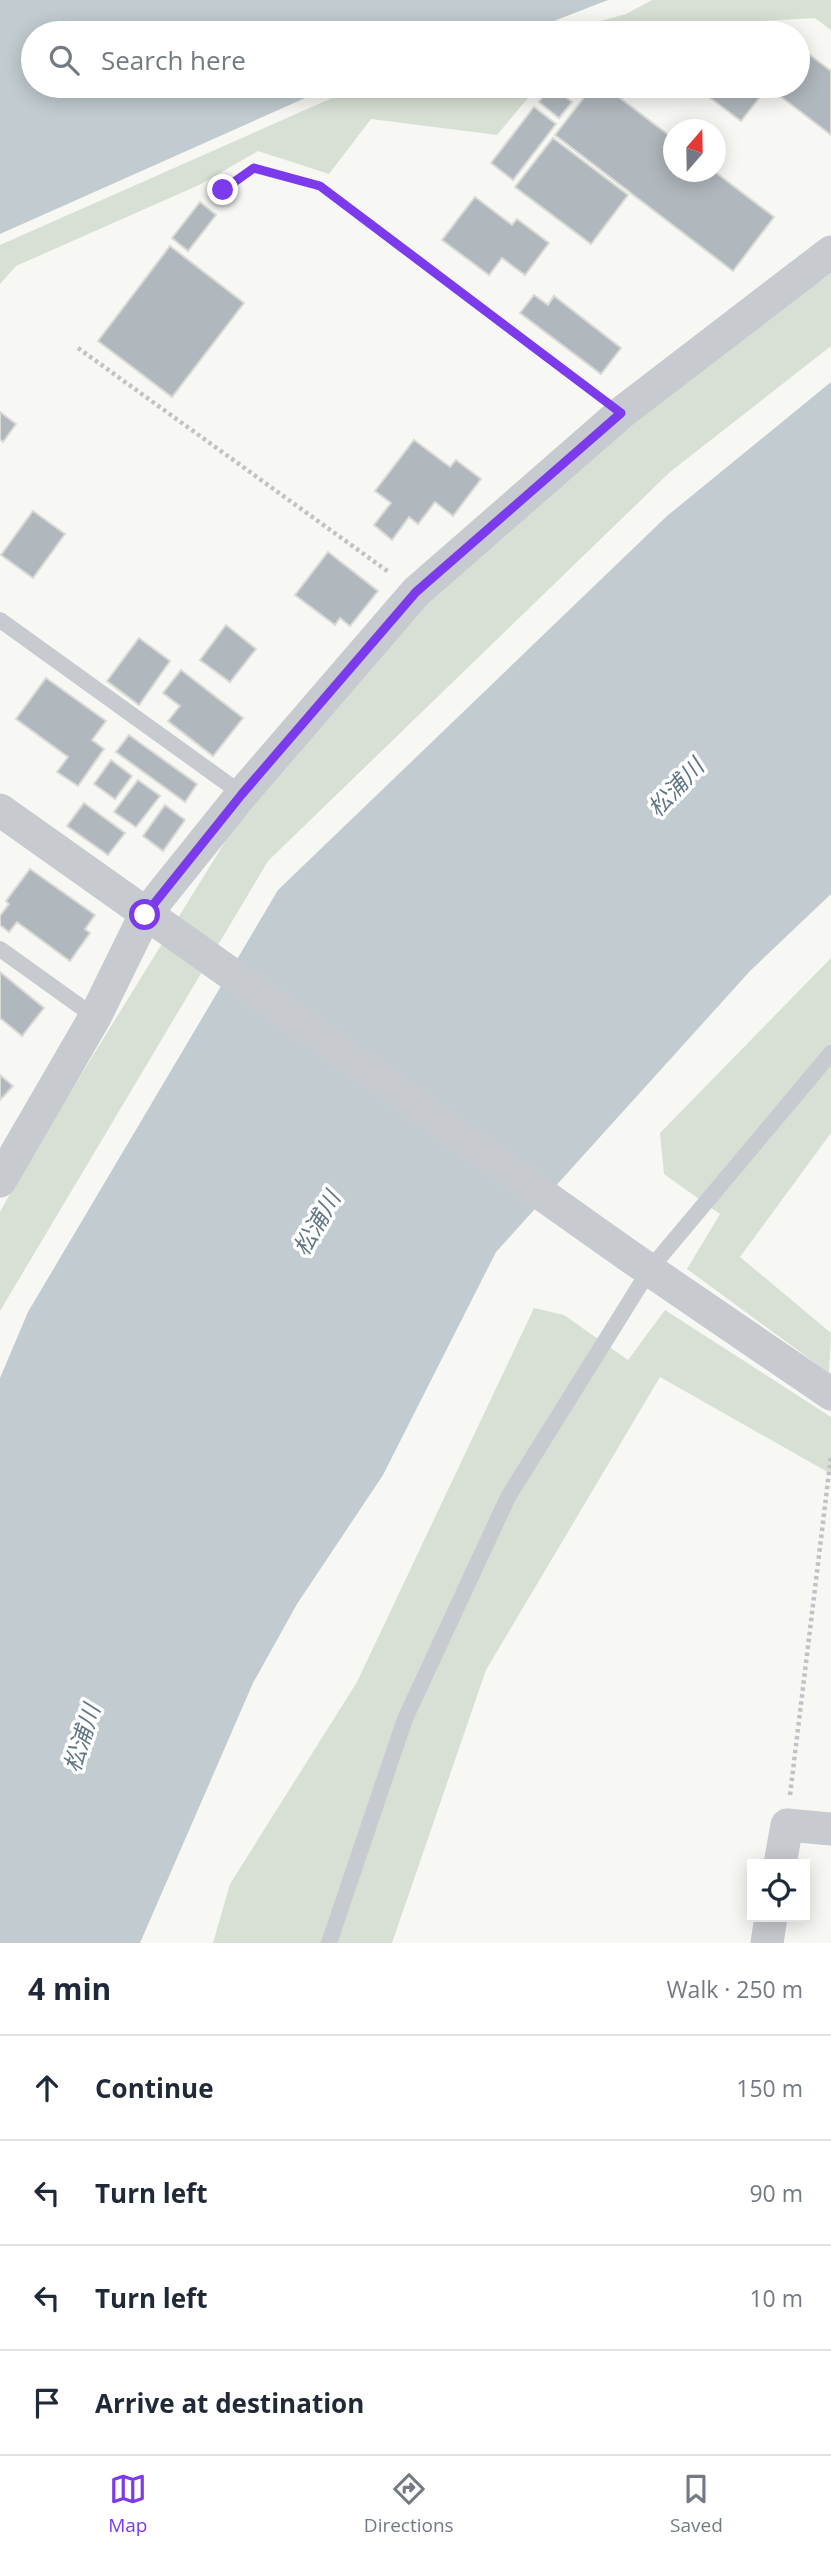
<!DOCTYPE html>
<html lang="en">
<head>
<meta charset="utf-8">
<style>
  :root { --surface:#fff; --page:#f6f6f7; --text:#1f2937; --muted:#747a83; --line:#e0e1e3; --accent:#7c3aed }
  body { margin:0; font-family:"Open Sans","Noto Sans JP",sans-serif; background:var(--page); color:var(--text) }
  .controls { position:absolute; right:21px; bottom:21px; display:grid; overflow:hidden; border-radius:0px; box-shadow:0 4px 18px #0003 }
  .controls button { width:63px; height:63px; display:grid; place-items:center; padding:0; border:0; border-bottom:2px solid var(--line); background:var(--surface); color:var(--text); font:35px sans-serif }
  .compass { position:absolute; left:663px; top:119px; width:63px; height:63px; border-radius:50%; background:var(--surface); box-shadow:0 4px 18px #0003; rotate:20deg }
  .stop { position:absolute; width:21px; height:21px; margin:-16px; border:5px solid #7c3aed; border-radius:50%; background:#fff }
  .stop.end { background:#7c3aed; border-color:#fff; box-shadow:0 2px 7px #0008 }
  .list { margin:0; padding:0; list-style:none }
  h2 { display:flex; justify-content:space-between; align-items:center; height:91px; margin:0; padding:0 28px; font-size:30px }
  h2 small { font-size:23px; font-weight:400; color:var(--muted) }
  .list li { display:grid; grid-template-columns:46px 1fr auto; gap:21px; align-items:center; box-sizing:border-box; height:105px; padding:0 28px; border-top:2px solid var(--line) }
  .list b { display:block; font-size:26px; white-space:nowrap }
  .list em { font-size:23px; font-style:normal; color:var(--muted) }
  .icon { flex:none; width:38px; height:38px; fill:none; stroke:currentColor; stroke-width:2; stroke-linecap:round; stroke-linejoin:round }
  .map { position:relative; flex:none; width:831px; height:1943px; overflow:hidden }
  .search { position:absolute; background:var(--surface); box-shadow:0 4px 18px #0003; left:21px; right:21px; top:21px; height:77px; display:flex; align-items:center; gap:18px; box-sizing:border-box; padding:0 24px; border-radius:38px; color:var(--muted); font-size:26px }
  .sheet { height:511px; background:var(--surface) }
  nav { display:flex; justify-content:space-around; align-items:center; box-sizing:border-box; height:98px; border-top:2px solid var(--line); background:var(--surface); font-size:19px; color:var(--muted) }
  nav a { display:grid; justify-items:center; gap:4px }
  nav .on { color:var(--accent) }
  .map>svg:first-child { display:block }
  .green { fill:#d8e0d5 }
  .water { fill:#c1cbd0 }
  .building { fill:#b0b7bd; stroke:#d9d9d6; stroke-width:2 }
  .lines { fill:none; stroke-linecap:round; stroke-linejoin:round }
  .path { stroke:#c0c2c5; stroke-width:4.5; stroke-dasharray:3.5 3.5; stroke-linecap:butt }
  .lane { stroke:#c7cace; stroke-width:16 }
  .street { stroke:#c7cace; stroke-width:33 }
  .route { stroke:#7c3aed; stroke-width:9 }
  .labels { text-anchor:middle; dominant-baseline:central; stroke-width:7; stroke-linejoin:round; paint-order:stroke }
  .water-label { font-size:23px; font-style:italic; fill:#607783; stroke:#fff }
</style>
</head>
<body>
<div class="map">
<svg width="831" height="1943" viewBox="0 0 831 1943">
  <rect width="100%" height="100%" fill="#f7f7f4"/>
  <g class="green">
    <polygon points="652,0 831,0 831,30 815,18 706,24 697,33 557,33 626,14"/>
    <polygon points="371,86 538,86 497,135 371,119 329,174 258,151 199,185 16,266 0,284 0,245 339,95"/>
    <polygon points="831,273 831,346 670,472 268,861 0,1311 0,1212 32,1154 246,808 424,596 626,420"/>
    <polygon points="831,958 831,1133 740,1257 831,1333 829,1373 687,1269 720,1214 664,1174 660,1133"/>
    <polygon points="534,1308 564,1315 628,1360 665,1310 831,1417 831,1474 660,1377 486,1670 392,1943 213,1943 230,1884 357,1682"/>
  </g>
  <g class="water">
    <polygon points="0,0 608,0 523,33 33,33 33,86 332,86 0,234"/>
    <polygon points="831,382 831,894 750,971 496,1252 383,1475 297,1604 253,1683 140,1943 0,1943 0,1378 28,1312 278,890 667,516"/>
  </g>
  <g class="building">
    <polygon points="798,46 831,71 831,135 767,86 798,86"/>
    <polygon points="551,86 572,102 559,118 539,102"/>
    <polygon points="593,86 604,86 674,139 674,172 715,172 774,217 733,271 555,135"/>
    <polygon points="711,86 754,86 763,93 741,121 705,94"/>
    <polygon points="534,107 556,124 513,180 491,163"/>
    <polygon points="553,138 628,195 591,244 515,187"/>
    <polygon points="475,197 512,225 517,219 549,243 525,275 502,258 489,275 442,240"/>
    <polygon points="200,202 216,215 188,251 172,238"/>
    <polygon points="170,246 244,303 172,397 98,341"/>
    <polygon points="534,295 548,305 554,296 621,348 601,374 520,313"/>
    <polygon points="0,412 16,424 3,442 0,439"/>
    <polygon points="414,440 450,467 456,460 481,479 453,516 435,502 418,524 409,517 392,540 374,525 391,503 375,491"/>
    <polygon points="33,511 65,534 33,578 1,555"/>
    <polygon points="328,552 378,591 350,626 340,618 335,625 295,595"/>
    <polygon points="226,625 256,649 230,682 200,660"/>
    <polygon points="139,638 170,661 139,705 107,681"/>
    <polygon points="181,670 243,718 213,756 168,721 180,706 163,693"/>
    <polygon points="46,678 106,721 92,740 104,749 78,786 57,772 68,757 16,719"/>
    <polygon points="129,735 197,784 185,802 116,752"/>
    <polygon points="111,760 132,776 115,799 94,784"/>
    <polygon points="138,780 160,796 136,827 114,812"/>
    <polygon points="84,803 125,833 108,855 67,826"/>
    <polygon points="165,805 185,820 163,851 143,836"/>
    <polygon points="30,869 95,915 85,929 90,933 70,961 17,922 9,932 0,925 0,916 9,904 6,901"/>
    <polygon points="0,972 44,1008 22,1036 0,1018"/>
    <polygon points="0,1075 13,1086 0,1100"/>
  </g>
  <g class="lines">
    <g class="path">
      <polyline points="223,190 254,168 320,186 595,393"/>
      <polyline points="78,348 390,573"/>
      <polyline points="790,1795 831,1456"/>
    </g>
    <g class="lane">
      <polyline points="0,620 242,794"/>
      <polyline points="0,949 95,1017"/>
      <polyline points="329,1943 405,1719 508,1497 650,1269 831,1053"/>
    </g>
    <g class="street">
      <polyline points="0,810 629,1256 831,1394"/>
      <polyline points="0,1181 95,1017 145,915 242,794 416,592 621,413 831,252"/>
      <polyline points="780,1864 787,1825 831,1829"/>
      <polyline points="767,1943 771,1917"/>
    </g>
  </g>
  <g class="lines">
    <polyline class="route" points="145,915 242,794 416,592 621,413 320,186 254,168 223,190"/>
  </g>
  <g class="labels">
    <g class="water-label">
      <text transform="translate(675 787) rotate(-47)">松浦川</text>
      <text transform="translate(316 1223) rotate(-60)">松浦川</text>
      <text transform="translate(81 1738) rotate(-72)">松浦川</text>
    </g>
  </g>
</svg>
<div class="controls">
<button><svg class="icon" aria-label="locate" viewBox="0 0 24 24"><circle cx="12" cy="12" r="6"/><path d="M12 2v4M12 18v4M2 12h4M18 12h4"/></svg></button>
</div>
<svg class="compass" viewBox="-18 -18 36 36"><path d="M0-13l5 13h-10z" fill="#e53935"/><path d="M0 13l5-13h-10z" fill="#747a83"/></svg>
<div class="stop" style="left:145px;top:915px"></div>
<div class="stop end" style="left:223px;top:190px"></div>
<div class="search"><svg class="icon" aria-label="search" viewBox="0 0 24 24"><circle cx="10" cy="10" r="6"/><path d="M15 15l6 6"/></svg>Search here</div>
</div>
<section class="sheet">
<h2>4 min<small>Walk · 250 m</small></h2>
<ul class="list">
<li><svg class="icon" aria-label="ahead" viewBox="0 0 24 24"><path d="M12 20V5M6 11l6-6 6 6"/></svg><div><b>Continue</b></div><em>150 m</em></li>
<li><svg class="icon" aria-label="left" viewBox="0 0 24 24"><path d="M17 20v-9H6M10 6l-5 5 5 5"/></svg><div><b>Turn left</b></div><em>90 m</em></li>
<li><svg class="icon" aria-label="left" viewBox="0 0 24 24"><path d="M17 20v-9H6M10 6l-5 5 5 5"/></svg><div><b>Turn left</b></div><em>10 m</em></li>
<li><svg class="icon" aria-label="arrive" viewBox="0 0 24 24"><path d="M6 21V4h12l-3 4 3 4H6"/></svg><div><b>Arrive at destination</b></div></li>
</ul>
</section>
<nav>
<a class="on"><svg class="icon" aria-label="map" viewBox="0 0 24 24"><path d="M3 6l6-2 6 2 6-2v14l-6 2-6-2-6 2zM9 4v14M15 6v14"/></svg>Map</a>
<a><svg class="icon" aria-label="directions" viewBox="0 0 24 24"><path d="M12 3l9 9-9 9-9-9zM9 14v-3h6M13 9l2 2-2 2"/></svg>Directions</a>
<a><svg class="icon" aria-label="saved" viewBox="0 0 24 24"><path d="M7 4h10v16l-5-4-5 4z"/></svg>Saved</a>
</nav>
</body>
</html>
